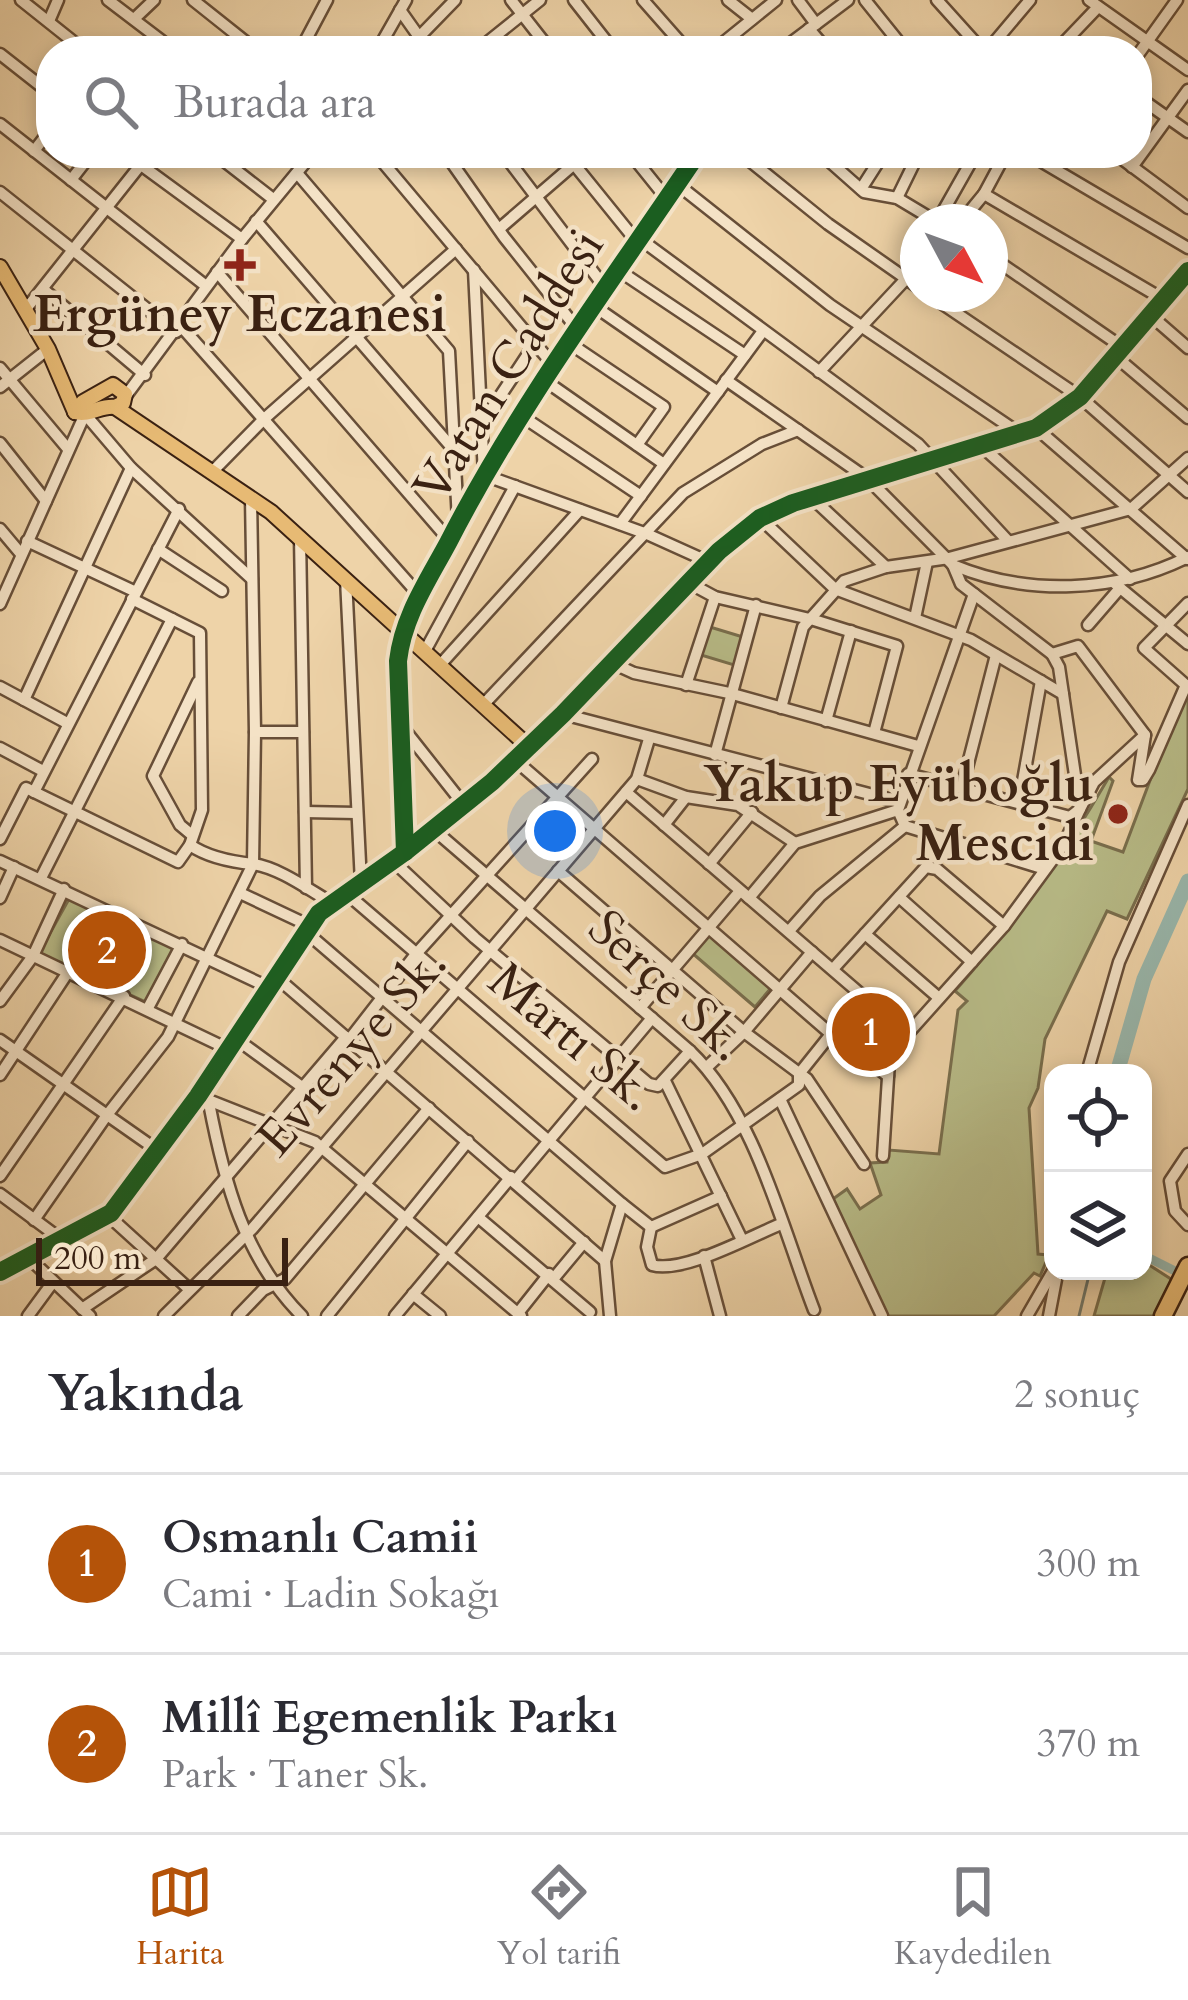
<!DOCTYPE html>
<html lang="tr">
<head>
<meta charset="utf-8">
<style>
  :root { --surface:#fff; --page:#f2f2f3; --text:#2b2b33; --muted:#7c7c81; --line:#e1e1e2; --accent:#b45309 }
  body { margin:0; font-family:Cardo,serif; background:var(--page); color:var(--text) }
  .controls { position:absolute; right:36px; bottom:36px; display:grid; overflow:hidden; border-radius:24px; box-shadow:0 6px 18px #0003 }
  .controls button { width:108px; height:108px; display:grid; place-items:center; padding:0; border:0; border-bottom:3px solid var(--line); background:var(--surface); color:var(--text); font:60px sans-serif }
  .compass { position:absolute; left:900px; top:204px; width:108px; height:108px; border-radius:50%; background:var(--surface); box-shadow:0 6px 18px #0003; rotate:131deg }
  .scale { position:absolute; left:36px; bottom:30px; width:252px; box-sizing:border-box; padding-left:12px; border:6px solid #3a2112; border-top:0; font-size:33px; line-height:42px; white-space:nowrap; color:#3a2112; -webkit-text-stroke:9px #f4e2c6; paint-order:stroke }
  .you { position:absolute; left:555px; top:831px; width:42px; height:42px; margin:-30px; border:9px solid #fff; border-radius:50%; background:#1a73e8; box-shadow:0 0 0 18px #1a73e833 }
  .badge { display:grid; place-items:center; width:78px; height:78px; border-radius:50%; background:var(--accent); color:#fff; font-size:39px; font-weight:700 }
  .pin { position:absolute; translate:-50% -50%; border:6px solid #fff; box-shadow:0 3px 12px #0006 }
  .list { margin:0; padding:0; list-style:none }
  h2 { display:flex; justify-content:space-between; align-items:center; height:156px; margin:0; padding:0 48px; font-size:51px }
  h2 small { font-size:39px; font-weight:400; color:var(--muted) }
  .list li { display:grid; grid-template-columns:78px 1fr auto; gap:36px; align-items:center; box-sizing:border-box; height:180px; padding:0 48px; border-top:3px solid var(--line) }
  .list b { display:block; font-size:45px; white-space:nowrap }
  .list p { margin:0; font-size:39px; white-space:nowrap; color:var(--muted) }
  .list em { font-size:39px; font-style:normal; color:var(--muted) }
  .icon { flex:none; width:66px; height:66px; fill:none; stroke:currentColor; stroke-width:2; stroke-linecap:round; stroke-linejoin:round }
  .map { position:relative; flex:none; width:1188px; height:1316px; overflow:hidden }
  .search { position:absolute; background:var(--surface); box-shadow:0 6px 18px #0003; left:36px; right:36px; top:36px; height:132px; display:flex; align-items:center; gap:30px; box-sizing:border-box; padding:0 42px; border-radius:48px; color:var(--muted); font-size:45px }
  .sheet { height:516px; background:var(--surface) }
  nav { display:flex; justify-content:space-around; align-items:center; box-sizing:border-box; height:168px; border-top:3px solid var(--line); background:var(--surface); font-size:33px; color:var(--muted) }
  nav a { display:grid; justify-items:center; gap:6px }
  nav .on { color:var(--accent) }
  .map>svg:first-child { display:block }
  .green { fill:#b8bc88; stroke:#796e4d; stroke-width:3 }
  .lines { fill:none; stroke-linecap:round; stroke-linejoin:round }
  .stream { stroke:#737b6e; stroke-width:3 }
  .canal { stroke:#99b7ac; stroke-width:9 }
  .river { stroke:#99b7ac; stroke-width:15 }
  .minor-casing { stroke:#674e38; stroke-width:15 }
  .major-casing { stroke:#3a2112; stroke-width:18 }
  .highway-casing { stroke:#3a2112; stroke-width:21 }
  .minor { stroke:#f4e2c6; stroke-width:10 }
  .major { stroke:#e7ba74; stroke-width:14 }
  .highway { stroke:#e7ba74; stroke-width:16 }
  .cycleway-casing { stroke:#f4e2c6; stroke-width:26 }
  .cycleway { stroke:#1b5e20; stroke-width:18 }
  .poi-dot { fill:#8f2418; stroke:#f4e2c6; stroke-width:4.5 }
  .labels { text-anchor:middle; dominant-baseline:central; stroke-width:9; stroke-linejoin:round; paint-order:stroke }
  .poi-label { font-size:51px; font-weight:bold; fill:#3a2112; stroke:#f4e2c6 }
  .street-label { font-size:51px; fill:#3a2112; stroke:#f4e2c6 }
</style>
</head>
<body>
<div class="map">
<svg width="1188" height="1316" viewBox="0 0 1188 1316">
  <rect width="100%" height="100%" fill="#eed3a8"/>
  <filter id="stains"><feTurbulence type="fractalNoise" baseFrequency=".00167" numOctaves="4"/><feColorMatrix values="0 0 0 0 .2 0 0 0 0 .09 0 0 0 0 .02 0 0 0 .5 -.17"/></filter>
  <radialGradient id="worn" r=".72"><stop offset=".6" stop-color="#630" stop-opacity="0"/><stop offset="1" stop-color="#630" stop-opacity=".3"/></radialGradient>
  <g class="green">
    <polygon points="710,627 743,637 734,665 701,655"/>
    <path d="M1183 693 1188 698V789L1127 919 1107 911 1045 1039 1038 1088 1029 1108 1038 1254 1049 1255 1040 1276 1034 1273 994 1316H887L833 1199 847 1189 860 1209 881 1195 870 1163 887 1162 889 1150 939 1154 958 1010 967 1001 955 991C1017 921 1062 858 1109 777L1113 781 1091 841 1123 852Z"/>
    <polygon points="69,899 175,946 146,1002 39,953"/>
    <polygon points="708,933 771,988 755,1007 691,952"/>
    <polygon points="1143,1261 1174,1281 1155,1316 1094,1316 1107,1271 1143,1271"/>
  </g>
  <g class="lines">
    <polyline class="stream" points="1079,1316 1090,1271"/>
    <polyline class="canal" points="1143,1255 1179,1273"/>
    <polyline class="river" points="1117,1073 1144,979 1188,881"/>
    <defs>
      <g id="minor">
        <polyline points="21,0 85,51"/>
        <polyline points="108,0 175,51"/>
        <polyline points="193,0 257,51"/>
        <polyline points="511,0 551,51"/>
        <polyline points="574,0 614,51"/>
        <polyline points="643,0 688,51"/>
        <polyline points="728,0 752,19"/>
        <polyline points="798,0 816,24"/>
        <polyline points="865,0 906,51"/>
        <polyline points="937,0 983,51"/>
        <polyline points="1089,0 1188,70"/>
        <polyline points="400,10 429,51"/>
        <polyline points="134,19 154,0"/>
        <polyline points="49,21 58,0"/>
        <polyline points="809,29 828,51"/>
        <polyline points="419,37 455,0"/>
        <polyline points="300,51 327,0"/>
        <polyline points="377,51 406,0"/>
        <polyline points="488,51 484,45 540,0"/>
        <polyline points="713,51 776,0"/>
        <polyline points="780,51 848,0"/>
        <polyline points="987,51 1030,0"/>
        <polyline points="1056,51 1098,7"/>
        <polyline points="0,54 51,94"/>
        <polyline points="1137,56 1177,0"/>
        <polyline points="1137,96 1188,132"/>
        <polyline points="0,124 206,286"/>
        <polyline points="34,151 51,129"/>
        <polyline points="214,153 273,199"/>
        <polyline points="375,153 554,366"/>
        <polyline points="445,153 504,237 578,330"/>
        <polyline points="503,153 606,289"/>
        <polyline points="565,153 637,242"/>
        <polyline points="630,153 667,199"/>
        <polyline points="740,153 828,224 918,287"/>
        <polyline points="820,153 864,192 897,198 937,222 976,153"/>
        <polyline points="1027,153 1188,248"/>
        <polyline points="1114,153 1188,208"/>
        <polyline points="141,165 242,239"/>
        <polyline points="1132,167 1188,90"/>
        <polyline points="297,173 449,351 458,521"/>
        <polyline points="71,180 92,153"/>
        <polyline points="677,184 830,305 1019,433"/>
        <polyline points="861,189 884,153"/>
        <polyline points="0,192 176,332"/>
        <polyline points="984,194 1161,298"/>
        <polyline points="897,198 919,153"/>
        <polyline points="256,221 454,450"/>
        <polyline points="961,222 984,194 1006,153"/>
        <polyline points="499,229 587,153"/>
        <polyline points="640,239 918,444 1008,541"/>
        <polyline points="990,256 1122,347"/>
        <polyline points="474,270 484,475 647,534 709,562"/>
        <polyline points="618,270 745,355"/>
        <polyline points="217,272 449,540"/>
        <polyline points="43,289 145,375"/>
        <polyline points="928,294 1080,397 1188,492"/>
        <polyline points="594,306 718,392"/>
        <polyline points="26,309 150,153"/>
        <polyline points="1149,314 1188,348"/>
        <polyline points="180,325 420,596"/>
        <polyline points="569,343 664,407 637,445"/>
        <polyline points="1115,356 1188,418"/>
        <polyline points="0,368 68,449"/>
        <polyline points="819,372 918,266"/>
        <polyline points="544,380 664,464"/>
        <path d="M726 380 868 479 953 565C1027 596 1116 593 1188 557"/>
        <polyline points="0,387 48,349"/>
        <polyline points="125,397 242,239 313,153"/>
        <polyline points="520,415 641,496"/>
        <polyline points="483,422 534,345"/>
        <polyline points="1036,428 1187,559"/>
        <polyline points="0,443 46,501"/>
        <polyline points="979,444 1130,579"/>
        <polyline points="213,471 264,419 456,249"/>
        <polyline points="811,497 886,567"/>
        <polyline points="760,518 835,589 971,640 1063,694"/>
        <polyline points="620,524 763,331"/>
        <polyline points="0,529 21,554"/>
        <polyline points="300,537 306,888"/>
        <polyline points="27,541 136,592"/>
        <polyline points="158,549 222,591"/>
        <polyline points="346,579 361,883"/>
        <polyline points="1113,582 1188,644"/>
        <polyline points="689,583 715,597 814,620 897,646 874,733"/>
        <polyline points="1188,603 1144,648 1188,687"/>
        <polyline points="0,604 85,414 131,468 252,579"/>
        <polyline points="915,618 927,562"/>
        <polyline points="1088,625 1120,588"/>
        <polyline points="425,651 515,486"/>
        <polyline points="1052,654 1078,646 1145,735 1138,780 1143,780 1149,770 1186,685"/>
        <polyline points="612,663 634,673 729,693 918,746"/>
        <polyline points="440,665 580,510"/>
        <polyline points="686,685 715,597"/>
        <polyline points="0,687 67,723"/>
        <polyline points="24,700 131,468"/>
        <polyline points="483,705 683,493 762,444 798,430"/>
        <polyline points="781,708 803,627 844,581 886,567 949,558 1131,509 1188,458"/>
        <polyline points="563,714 900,802"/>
        <polyline points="826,721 851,631"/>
        <polyline points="400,724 464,805"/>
        <polyline points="255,732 303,732"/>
        <polyline points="0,748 43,771"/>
        <polyline points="715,755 756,605"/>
        <polyline points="515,760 831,1034 888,1076"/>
        <polyline points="908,774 1070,817 1080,809 1094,782 1145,735"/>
        <polyline points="637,779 686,797 738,805 795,843"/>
        <polyline points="962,787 996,655"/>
        <polyline points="34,792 179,509"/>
        <polyline points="626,792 907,1034"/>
        <polyline points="1019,803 1041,681"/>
        <polyline points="305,812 356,813"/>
        <polyline points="664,825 686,797"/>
        <polyline points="905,826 898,810 974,594"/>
        <polyline points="905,826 1045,869"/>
        <path d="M433 829 690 1051C755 1113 782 1227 814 1310"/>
        <polyline points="192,835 180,825 153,776 198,682"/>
        <polyline points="0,839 26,788 178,862 190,845 202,810 200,633 132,599"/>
        <path d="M190 845C209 858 232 862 253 864 280 868 309 890 332 903"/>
        <path d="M405 852 398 661C403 617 427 582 448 543 518 406 612 281 698 153"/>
        <polyline points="0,861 268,987"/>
        <polyline points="393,861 475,938 649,1084 658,1086 690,1051"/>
        <polyline points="709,864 752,812"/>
        <polyline points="558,871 744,1032 807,1079 864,1164"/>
        <polyline points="41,878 172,619"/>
        <polyline points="240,893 310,926"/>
        <polyline points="346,893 665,1167 702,1154 799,1085 799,1074 831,1034"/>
        <polyline points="899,897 972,962"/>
        <polyline points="0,898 14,867"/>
        <polyline points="749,898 795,843 898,810"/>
        <polyline points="789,931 820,896 905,826"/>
        <polyline points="306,932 622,1204 605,1261 610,1316"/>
        <polyline points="865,934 939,998"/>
        <polyline points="0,940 228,1049"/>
        <polyline points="833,969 926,867 937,869 1004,926"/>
        <polyline points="275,976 605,1261"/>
        <polyline points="0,1001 33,956 64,889"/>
        <polyline points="148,1008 182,944"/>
        <polyline points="640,1008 740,891"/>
        <polyline points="235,1038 302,1087"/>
        <polyline points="0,1040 157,1150"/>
        <polyline points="349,1040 416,954 592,759"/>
        <polyline points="707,1067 744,1032 812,952"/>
        <polyline points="1087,1073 1119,962 1188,805"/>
        <polyline points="0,1075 68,972"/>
        <polyline points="665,1081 742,1240"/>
        <polyline points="198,1096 315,1142 521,1316"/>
        <polyline points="780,1099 882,1316"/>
        <path d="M209 1103C224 1181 244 1258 302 1316"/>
        <polyline points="1188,1154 1170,1181 1175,1211 1188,1225"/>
        <polyline points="883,1156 889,1062 894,1049 1004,926 1064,844 1080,809 1059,667 1052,654 961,584 953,565"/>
        <polyline points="0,1176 124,996"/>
        <polyline points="515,1181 652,1018"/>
        <polyline points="0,1194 62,1240"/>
        <polyline points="622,1204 651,1227 721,1196"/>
        <polyline points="111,1213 112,1219 189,1289"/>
        <polyline points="478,1217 590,1312"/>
        <polyline points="34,1220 107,1115 168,1037 253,864 255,732 251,498"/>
        <path d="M651 1227 647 1247 652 1265C683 1274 751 1236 781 1224"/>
        <polyline points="704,1256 720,1316"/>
        <polyline points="29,1258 90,1316"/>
        <polyline points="0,1272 111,1213 198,1096 319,913 405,852 492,782 563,714 719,551 760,518 793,503 1036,428 1080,397 1188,271"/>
        <polyline points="554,1278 584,1242"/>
        <polyline points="413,1294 440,1316"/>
        <polyline points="82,1309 156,1259 346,1037"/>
        <polyline points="518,1313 549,1274"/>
        <polyline points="28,1316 53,1282"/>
        <polyline points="164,1316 252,1229 637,779 649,739"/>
        <polyline points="238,1316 263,1290 285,1279 429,1108"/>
        <polyline points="327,1316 468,1141"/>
        <polyline points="395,1316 511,1177"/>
        <polyline points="1027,1316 1053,1271"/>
        <polyline points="1049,1316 1057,1274"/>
      </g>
      <g id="major">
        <polyline points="0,267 48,349 75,412"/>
        <path d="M75 412C90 416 101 405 115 407L271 512 529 747"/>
        <polyline points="75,412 83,402 113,385 125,394 123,403 115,407"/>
      </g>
      <polyline id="highway" points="1163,1316 1188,1266"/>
    </defs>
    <use href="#minor" class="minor-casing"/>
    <use href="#major" class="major-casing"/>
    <use href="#highway" class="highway-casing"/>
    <use href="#minor" class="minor"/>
    <use href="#major" class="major"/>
    <use href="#highway" class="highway"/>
    <defs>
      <g id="cycleway">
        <path d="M405 852 398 661C403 617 427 582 448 543 518 406 612 281 698 153"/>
        <polyline points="0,1272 111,1213 198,1096 319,913 405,852 492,782 563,714 719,551 760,518 793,503 1036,428 1080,397 1188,271"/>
      </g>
    </defs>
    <use href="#cycleway" class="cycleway-casing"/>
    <use href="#cycleway" class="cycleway"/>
  </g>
  <g class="poi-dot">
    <path d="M234 247h12v12h12v12h-12v12h-12v-12h-12v-12h12z"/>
    <circle cx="1118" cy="814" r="12"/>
  </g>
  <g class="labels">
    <g class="poi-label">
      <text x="240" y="315">Ergüney Eczanesi</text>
      <text x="1094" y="785" text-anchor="end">Yakup Eyüboğlu<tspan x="1094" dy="59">Mescidi</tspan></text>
    </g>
    <g class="street-label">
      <text transform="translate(509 366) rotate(-58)">Vatan Caddesi</text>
      <text transform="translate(667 986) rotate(43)">Serçe Sk.</text>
      <text transform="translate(572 1037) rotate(40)">Martı Sk.</text>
      <text transform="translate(352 1051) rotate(-49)">Evrenye Sk.</text>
    </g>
  </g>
  <rect width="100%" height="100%" filter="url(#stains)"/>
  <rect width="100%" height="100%" fill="url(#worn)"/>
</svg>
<div class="controls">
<button><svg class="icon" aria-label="locate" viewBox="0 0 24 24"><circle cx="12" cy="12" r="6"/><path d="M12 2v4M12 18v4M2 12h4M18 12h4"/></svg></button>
<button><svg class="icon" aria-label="layers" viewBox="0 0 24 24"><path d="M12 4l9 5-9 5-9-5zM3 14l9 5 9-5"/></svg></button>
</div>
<svg class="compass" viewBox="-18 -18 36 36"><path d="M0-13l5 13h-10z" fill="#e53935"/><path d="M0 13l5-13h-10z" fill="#7c7c81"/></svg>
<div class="scale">200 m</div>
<div class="you"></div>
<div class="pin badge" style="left:871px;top:1032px">1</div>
<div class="pin badge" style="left:107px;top:950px">2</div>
<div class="search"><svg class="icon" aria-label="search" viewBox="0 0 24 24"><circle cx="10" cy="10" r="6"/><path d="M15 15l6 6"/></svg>Burada ara</div>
</div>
<section class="sheet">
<h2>Yakında<small>2 sonuç</small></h2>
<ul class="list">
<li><span class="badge">1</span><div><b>Osmanlı Camii</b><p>Cami · Ladin Sokağı</p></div><em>300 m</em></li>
<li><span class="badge">2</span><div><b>Millî Egemenlik Parkı</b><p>Park · Taner Sk.</p></div><em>370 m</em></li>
</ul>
</section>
<nav>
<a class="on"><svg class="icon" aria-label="map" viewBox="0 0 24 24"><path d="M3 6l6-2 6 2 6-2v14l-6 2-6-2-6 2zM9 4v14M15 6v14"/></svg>Harita</a>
<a><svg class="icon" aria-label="directions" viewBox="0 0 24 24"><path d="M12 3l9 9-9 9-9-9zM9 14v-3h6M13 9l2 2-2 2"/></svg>Yol tarifi</a>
<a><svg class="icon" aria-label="saved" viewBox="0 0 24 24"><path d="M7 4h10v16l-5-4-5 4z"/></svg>Kaydedilen</a>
</nav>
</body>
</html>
